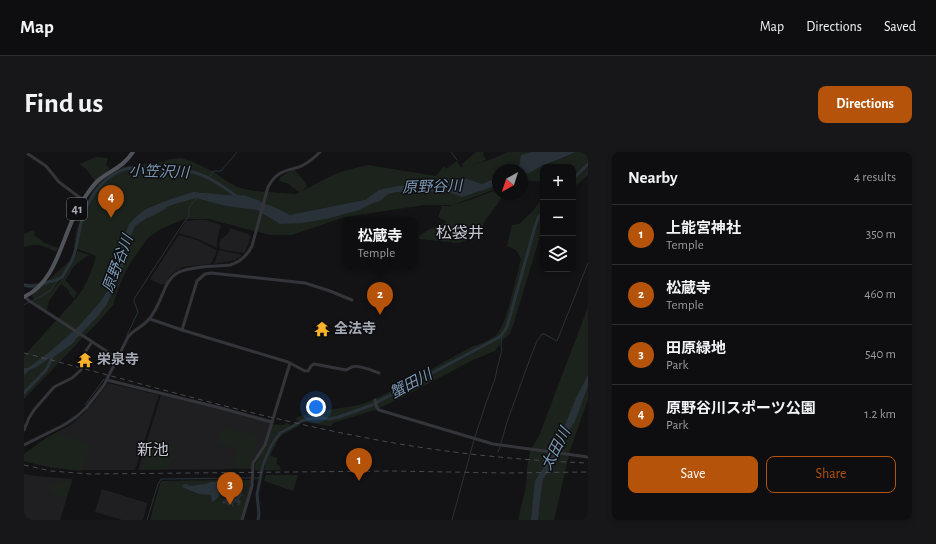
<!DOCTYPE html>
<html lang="en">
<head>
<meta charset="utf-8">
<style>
  :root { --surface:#0e0e10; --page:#171719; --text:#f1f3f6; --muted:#9b9c9f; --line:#2e2e30; --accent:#b45309 }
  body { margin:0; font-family:"Alegreya Sans","Noto Sans JP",sans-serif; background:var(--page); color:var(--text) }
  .controls { position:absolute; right:12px; top:12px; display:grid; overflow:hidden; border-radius:8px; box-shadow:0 2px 6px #0003 }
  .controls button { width:36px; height:36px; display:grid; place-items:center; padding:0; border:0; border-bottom:1px solid var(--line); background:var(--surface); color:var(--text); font:20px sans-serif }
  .compass { position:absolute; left:468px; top:12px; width:36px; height:36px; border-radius:50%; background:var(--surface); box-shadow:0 2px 6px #0003; rotate:219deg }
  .you { position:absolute; left:292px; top:255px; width:14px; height:14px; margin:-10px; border:3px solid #fff; border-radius:50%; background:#1a73e8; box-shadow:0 0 0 6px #1a73e833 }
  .badge { display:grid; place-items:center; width:26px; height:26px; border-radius:50%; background:var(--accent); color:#fff; font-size:13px; font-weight:700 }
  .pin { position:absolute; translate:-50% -33px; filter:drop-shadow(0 1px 2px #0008) }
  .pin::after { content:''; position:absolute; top:21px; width:14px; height:12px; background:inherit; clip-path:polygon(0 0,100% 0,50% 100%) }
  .popup { position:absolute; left:319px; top:65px; width:74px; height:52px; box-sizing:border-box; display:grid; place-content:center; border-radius:8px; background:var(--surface); filter:drop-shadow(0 1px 3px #0005); font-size:13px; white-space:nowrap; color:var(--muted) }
  .popup b { font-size:15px; color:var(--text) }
  .popup::after { content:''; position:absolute; left:50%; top:100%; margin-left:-8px; border:8px solid transparent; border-top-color:var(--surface) }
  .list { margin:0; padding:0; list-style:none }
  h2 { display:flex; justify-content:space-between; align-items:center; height:52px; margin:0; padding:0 16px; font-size:17px }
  h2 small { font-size:13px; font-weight:400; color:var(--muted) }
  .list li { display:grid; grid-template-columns:26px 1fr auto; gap:12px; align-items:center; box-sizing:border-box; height:60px; padding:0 16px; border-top:1px solid var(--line) }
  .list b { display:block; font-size:15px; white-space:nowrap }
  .list p { margin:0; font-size:13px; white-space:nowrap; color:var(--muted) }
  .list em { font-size:13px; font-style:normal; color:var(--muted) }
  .actions { display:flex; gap:8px; padding:12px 16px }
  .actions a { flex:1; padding:9px 0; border:1px solid var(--accent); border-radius:8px; text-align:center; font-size:14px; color:var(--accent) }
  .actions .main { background:var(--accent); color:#fff }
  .icon { flex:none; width:22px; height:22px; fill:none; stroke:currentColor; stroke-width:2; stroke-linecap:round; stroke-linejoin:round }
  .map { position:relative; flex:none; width:564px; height:368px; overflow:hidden; border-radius:8px }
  header { display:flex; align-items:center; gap:24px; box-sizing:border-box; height:56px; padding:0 20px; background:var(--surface); border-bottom:1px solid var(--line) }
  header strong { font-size:19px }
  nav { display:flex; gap:22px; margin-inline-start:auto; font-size:14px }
  .intro { display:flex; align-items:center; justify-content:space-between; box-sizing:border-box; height:96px; padding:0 24px }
  h1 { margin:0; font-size:28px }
  .button { padding:10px 18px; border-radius:8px; background:var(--accent); color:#fff; font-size:14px; font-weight:700 }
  main { display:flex; gap:24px; padding:0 24px }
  aside { flex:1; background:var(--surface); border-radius:8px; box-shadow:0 2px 6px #0003 }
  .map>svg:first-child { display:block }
  .built { fill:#1f1f22 }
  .green { fill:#1b231c }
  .water { fill:#293239 }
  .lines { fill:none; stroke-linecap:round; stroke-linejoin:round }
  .stream { stroke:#293239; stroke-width:1 }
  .river { stroke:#293239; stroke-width:3 }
  .minor { stroke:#34353a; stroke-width:3 }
  .major { stroke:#505259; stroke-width:4 }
  .rail { stroke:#47494f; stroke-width:1; stroke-dasharray:5 4; stroke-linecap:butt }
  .labels { text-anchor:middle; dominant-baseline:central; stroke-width:3; stroke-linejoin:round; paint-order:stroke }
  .shield { fill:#0e0e10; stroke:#787b84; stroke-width:1 }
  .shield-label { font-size:13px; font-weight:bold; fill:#a5aab6 }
  .poi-label { font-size:14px; font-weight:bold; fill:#a5aab6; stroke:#0e0e10; text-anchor:start }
  .water-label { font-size:15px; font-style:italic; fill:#7a98b3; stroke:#0e0e10 }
  .quarter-label { font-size:16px; fill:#c6c9d2; stroke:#0e0e10 }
</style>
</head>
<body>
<header>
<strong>Map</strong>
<nav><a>Map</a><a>Directions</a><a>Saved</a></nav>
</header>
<div class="intro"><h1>Find us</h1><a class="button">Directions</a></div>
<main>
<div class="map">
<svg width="564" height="368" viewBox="0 0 564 368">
  <rect width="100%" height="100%" fill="#131315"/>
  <g class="built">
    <polygon points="172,68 182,68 197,73 193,88 193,96 174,87 155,81 162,69"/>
    <polygon points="206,76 224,82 227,84 223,96 220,101 196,97 195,92 196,88 204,82"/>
    <polygon points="155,83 173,88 192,98 193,99 191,104 187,112 167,114 158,115 149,121 145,125 142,132 136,132 126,127"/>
    <polygon points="195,98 218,103 216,105 212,107 212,108 190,112"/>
    <polygon points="84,231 135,243 111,318 52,318 16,313 0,309 0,304 22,286 48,272 60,261 70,250"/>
    <polygon points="138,242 245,270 247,272 240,293 230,306 228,310 227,317 114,318 137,243"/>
    <polygon points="0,322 13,324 48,327 48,329 36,368 0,368"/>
    <polygon points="78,337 123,351 123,353 119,368 98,368 71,360"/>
  </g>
  <g class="green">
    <path d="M452 0H460L459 2 462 8 446 14 468 7 484 0H526L525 12 552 0H564V23L549 36V15H519V30L498 28V18H474V36L429 53 446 48 474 37V42H480L470 57 462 67 455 82 451 86 434 91 395 87V84L406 77 423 70 414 65 418 54H427L428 53H400L321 65 268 83H246L184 67H160L135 78 124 86 105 113 94 137 89 153 78 166 0 247V204L54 144C63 132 68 118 72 104L50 96 52 79 69 37 79 26 99 15 139 10 146 7 157 6 169 10 190 20 201 28 213 35 230 39 272 42 276 40 269 36 265 32 255 29 256 25 270 17 282 31 283 34 278 39 311 22 323 18 344 13 412 24 420 14 422 17 433 9 435 13 439 16 438 12Z"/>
    <polygon points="72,5 84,6 82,13 86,17 71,29 62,17 55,12"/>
    <path d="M519 45V74L490 171 486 182 478 189 471 199 449 208 377 246 351 258 309 271 307 274H303L271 268 273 265C287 261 302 258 317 256 327 254 334 254 344 250 379 235 415 212 449 194 457 192 465 189 472 183 482 175 493 122 497 107L492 98 483 94 488 73 495 72 509 59Z"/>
    <path d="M9 78 11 80 10 83 21 91 34 96 32 100C19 93 14 91 0 95V82Z"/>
    <path d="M53 99 65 103C59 107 52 111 48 117 45 121 45 125 41 128L53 141 50 146 45 141V138L37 132 25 149 23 159 10 151 9 149 23 140 10 148 8 144 10 137 0 135V131L5 132 22 130 50 105 43 117 27 138C37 131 50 111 53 99Z"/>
    <polygon points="564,155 564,247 546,299 530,368 494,368 502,334 503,316 506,299 515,284"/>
    <path d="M262 271 267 273C263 276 257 278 254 281 245 290 240 307 237 319L231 318C230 308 236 303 241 294 244 287 245 279 248 272L259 273Z"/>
    <path d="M273 272 275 273V274L260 282 255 286 247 302V304L254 306 252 312 256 314 257 318H240C243 306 246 291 256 282 261 278 268 275 273 272Z"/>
    <polygon points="198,275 233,283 227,317 209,316 213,296 194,291"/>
    <path d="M35 279 37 283 67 293V295L65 296 57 319C38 317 19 315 0 309V302L18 289Z"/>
    <polygon points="127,288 150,295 145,317 117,318"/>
    <polygon points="242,323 274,323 269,339 240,329"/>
    <polygon points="35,328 48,329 42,346 25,341 28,331 32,332"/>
    <polygon points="200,328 229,328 218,368 126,368 136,331 138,329"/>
  </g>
  <g class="water">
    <polygon points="508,0 552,0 531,9 519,13 505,21 498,23 498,18 488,18 495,15 497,3"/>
    <polygon points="474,25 474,33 438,45 422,39 372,40 364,42 356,49 347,52 335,58 306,66 279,71 256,72 233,58 202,54 172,46 151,52 133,59 111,74 104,91 103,104 96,122 83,152 74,164 54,185 29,204 14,214 6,218 0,223 0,216 4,216 28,198 54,175 77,149 87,133 94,101 105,72 114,63 122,57 144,48 169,40 215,44 227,47 250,55 266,63 341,48 355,38 374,34 443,27 458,32"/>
    <polygon points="564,223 564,234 551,269 537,290 537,297 527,316 519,327 516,348 514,368 507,368 511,329 531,298 552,246"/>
    <polygon points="186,330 194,330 197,332 194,337 195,344 189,350 188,349 187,343 175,342 158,335 159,333 162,332 166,334 182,332"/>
    <polygon points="207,333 211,338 217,338 219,344 217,344 215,348 217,349 215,353 214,354 213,353 214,352 213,350 209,351 210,354 208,355 207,352 205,353 205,355 201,351 199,352 198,350 203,346 203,343 201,338 203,335"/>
  </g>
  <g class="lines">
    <g class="stream">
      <polyline points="427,0 433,8"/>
      <polyline points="184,26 190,19 197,19 213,0"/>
      <polyline points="8,149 26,139 37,125"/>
      <polyline points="0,153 5,150"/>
      <path d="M103 183 114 160 110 149V147L158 73 165 64C164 54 167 53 173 46"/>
      <polyline points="61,253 80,227"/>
      <polyline points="451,285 462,251 471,227 473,217 478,197 477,195 478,182"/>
      <polyline points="477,291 483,270 507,204 513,189 518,182 520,182 533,189 564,111"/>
      <polyline points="474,300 476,295"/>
      <polyline points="230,326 237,326"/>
      <polyline points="123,368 134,332 137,327 227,326"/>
      <polyline points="428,368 450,288"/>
    </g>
    <g class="river">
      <polyline points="549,27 564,12"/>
      <polyline points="211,44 220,45 235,50"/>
      <polyline points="125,64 140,56"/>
      <path d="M0 133C8 135 16 134 24 130 28 129 35 128 38 125 40 123 41 120 43 117 53 103 53 87 57 71 62 50 76 28 96 19 105 15 119 14 128 18 142 18 159 17 172 21 186 25 200 35 212 44"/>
      <polyline points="27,205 44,193 50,188"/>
      <polyline points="0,241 22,218 29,204"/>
      <polyline points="234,368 235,362 233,342 239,313 246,296 250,289 256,281 278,269 284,267 299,266 305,267 315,265 348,253 470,188 477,184 483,175 510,78 514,66 519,59"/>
    </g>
    <g class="minor">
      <polyline points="1,0 22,14 35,30 59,48"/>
      <polyline points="1,145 4,148 93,206"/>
      <path d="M126 167 158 178 264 210 281 219H284L287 214 290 212 322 218C324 217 326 216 328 215 334 212 349 219 355 221"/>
      <polyline points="158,178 173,129 181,122 187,121 281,131 306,139 328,148"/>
      <polyline points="83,228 193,255 248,270"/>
      <polyline points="351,248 353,256 355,258 469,292 564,305"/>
      <polyline points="0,278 5,266 10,258 30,235 48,226 57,218 58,214 59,203 68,190"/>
      <path d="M0 293 40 273 52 265 62 256 80 233 104 185C110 177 119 175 125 167 133 158 137 145 142 134 150 118 162 117 178 115 187 114 197 114 206 113 216 110 223 104 228 94L244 35C252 20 260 19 275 15 283 12 290 6 296 0"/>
      <polyline points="218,368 228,334 229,311 241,293 266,211"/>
    </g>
    <path class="major" d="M0 145C36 128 38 78 59 48 64 41 69 32 76 27 89 17 99 15 109 0"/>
    <g class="rail">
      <path d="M0 201C113 230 224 263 338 285 412 300 489 308 564 311"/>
      <polyline points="0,313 27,319 66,322 367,319 483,321 564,320"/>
    </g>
  </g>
  <defs>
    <symbol id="temple-bare" viewBox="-9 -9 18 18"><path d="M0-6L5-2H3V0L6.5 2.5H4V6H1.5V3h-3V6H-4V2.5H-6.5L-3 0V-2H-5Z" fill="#f7b22a" stroke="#0e0e10" stroke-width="2.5" paint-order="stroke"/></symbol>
  </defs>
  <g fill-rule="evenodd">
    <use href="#temple-bare" x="287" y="166" width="22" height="22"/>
    <use href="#temple-bare" x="50" y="197" width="22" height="22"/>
  </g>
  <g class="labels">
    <rect class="shield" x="43" y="46" width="20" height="22" rx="3"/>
    <g class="shield-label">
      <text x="53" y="57">41</text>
    </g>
    <g class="poi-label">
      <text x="310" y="177">全法寺</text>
      <text x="73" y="208">栄泉寺</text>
    </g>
    <g class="water-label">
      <text transform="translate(135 20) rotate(2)">小笠沢川</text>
      <text transform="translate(408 35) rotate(-2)">原野谷川</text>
      <text transform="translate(94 112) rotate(-69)">原野谷川</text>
      <text transform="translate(387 232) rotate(-28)">蟹田川</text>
      <text transform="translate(532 297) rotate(-63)">太田川</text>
    </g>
    <g class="quarter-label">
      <text x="436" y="81">松袋井</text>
      <text x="129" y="298">新池</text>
    </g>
  </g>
</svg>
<div class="controls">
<button>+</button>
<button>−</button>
<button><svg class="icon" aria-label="layers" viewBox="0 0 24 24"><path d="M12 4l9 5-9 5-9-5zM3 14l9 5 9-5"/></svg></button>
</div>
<svg class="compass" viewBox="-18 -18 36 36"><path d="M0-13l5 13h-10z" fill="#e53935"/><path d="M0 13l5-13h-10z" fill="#9b9c9f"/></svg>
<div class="you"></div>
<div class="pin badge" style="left:335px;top:329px">1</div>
<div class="pin badge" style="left:356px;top:163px">2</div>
<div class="popup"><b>松蔵寺</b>Temple</div>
<div class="pin badge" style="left:206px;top:353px">3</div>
<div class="pin badge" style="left:87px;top:66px">4</div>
</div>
<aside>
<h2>Nearby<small>4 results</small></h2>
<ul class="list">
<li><span class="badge">1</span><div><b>上能宮神社</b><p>Temple</p></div><em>350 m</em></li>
<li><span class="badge">2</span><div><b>松蔵寺</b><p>Temple</p></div><em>460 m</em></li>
<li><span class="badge">3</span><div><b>田原緑地</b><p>Park</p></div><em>540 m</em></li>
<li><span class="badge">4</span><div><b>原野谷川スポーツ公園</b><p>Park</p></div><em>1.2 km</em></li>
</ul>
<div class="actions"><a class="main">Save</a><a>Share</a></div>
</aside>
</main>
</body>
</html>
